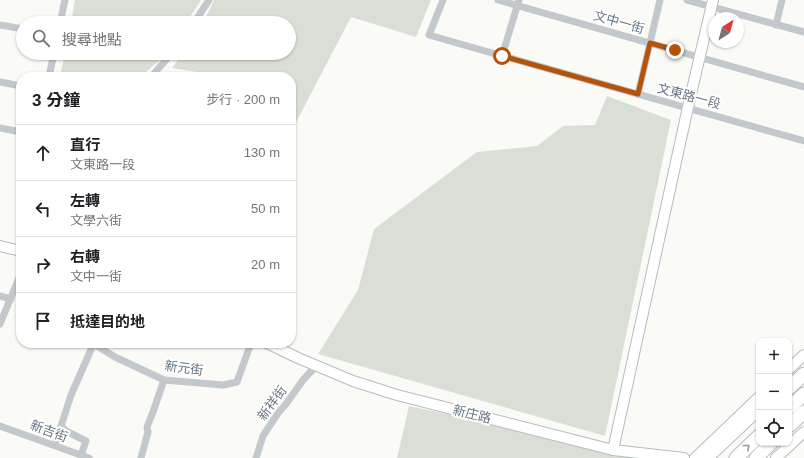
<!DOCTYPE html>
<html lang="zh-TW">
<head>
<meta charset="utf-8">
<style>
  :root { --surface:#fff; --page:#f2f2f2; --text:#202124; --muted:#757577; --line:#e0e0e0 }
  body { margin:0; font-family:Helvetica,"Noto Sans TC",sans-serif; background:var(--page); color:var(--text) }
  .controls { position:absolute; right:12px; bottom:12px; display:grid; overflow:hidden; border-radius:8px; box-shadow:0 1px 3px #0004 }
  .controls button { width:36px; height:36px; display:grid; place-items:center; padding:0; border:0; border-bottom:1px solid var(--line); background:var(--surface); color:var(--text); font:20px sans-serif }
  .compass { position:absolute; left:708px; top:12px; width:36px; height:36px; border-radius:50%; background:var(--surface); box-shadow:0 1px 3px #0004; rotate:36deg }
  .stop { position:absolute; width:12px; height:12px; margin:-9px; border:3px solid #b45309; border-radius:50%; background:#fff }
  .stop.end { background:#b45309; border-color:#fff; box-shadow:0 1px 4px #0008 }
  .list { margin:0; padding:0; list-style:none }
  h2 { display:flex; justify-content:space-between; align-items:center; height:52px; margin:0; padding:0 16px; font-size:17px }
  h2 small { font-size:13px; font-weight:400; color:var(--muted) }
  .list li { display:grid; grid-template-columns:26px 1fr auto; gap:12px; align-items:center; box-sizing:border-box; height:56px; padding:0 16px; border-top:1px solid var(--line) }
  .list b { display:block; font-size:15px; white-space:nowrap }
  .list p { margin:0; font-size:13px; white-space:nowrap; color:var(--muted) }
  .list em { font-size:13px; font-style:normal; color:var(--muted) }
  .icon { flex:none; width:22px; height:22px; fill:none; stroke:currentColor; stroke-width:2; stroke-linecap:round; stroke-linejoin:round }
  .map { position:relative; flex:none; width:804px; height:458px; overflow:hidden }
  .search { position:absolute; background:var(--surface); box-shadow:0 1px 3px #0004; left:16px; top:16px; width:280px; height:44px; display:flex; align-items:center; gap:10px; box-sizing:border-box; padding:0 14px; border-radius:22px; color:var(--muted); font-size:15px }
  .panel { position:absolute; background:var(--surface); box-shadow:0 1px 3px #0004; left:16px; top:72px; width:280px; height:276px; border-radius:16px }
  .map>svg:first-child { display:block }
  .green { fill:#dadfd6 }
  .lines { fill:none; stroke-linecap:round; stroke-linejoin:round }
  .secondary-casing { stroke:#b5bcc0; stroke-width:12 }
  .highway-casing { stroke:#b6bbbe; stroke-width:15 }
  .street { stroke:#c3c8cc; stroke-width:7 }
  .secondary { stroke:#fff; stroke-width:10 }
  .highway { stroke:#fff; stroke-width:13 }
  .oneway { stroke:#929fa8 }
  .route { stroke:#b45309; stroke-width:5 }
  .labels { text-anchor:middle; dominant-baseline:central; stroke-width:4; stroke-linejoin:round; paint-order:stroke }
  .street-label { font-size:13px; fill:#647683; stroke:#fff }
</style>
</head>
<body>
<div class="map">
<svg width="804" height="458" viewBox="0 0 804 458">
  <rect width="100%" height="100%" fill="#fafaf7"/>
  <g class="green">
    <polygon points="75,0 201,0 186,23 71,23"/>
    <polygon points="214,0 431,0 416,37 351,17 291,132 291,77 207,77 204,73 172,68 183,53 289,53 289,23 203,23"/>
    <polygon points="65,53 165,53 160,60 140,77 60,77"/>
    <polygon points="607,96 671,120 605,436 318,354 358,290 374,229 477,152 537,146 563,126 595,125"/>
    <polygon points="409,406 650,458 397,458"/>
  </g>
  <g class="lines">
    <defs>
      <g id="secondary">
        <polyline points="0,246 21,251"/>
        <polyline points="267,343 298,358 353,381 397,395 613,450 684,458"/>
        <polyline points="789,369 804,355"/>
        <polyline points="613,450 688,107 713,0"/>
        <polyline points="695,458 759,397"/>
        <polyline points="776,458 804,432"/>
      </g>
      <g id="highway">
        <polyline points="789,388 804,374"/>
        <polyline points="789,408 804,394"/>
        <polyline points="789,426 804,412"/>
        <polyline points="706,458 759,408"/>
        <polyline points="736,458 759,436"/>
        <polyline points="756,458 771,443"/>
      </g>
    </defs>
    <use href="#secondary" class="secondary-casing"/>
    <use href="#highway" class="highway-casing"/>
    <g class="street">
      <path d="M443 0 429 35C554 71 680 105 804 141"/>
      <polyline points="498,0 804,87"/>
      <polyline points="687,0 804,32"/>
      <polyline points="60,23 65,0"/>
      <polyline points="194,23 209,0"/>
      <polyline points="0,25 23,29"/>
      <polyline points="776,25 782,0"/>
      <polyline points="502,56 519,0"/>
      <polyline points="49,77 54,53"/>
      <polyline points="151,77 172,53"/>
      <polyline points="0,82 21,86"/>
      <polyline points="638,94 660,0"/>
      <polyline points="0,128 21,132"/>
      <polyline points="0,296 11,299"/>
      <polyline points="0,324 21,273"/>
      <polyline points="94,344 115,357 164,380 223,385 237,382 251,343"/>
      <polyline points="0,426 89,458"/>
      <polyline points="61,426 66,431 86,441 81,455"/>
      <polyline points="55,445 71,395 94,343"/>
      <polyline points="141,458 148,432 147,427 153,412 164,380"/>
      <polyline points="256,458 263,436 278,413 286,404 303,380 316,366"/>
    </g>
    <use href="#secondary" class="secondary"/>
    <use href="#highway" class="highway"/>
  </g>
  <defs><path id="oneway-chevron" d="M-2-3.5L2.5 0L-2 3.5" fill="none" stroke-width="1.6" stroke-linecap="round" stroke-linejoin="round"/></defs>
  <use class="oneway" href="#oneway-chevron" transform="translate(747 447) rotate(-43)"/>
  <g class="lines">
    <polyline class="route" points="502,56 638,94 650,43 675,50"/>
  </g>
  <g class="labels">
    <g class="street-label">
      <text transform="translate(619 22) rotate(16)">文中一街</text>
      <text transform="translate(689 96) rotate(15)">文東路一段</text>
      <text transform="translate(184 368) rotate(8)">新元街</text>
      <text transform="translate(272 403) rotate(-54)">新祥街</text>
      <text transform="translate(472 414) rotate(14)">新庄路</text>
      <text transform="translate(49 431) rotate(20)">新吉街</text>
    </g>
  </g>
</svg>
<div class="controls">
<button>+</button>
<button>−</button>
<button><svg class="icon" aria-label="locate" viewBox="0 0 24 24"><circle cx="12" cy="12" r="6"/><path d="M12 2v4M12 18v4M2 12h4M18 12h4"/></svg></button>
</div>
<svg class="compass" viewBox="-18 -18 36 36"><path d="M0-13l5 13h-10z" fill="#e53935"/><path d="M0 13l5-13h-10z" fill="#757577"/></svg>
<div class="stop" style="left:502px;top:56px"></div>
<div class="stop end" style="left:675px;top:50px"></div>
<div class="search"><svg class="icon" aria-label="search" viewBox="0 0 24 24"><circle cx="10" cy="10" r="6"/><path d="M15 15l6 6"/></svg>搜尋地點</div>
<section class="panel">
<h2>3 分鐘<small>步行 · 200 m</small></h2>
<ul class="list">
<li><svg class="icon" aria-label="ahead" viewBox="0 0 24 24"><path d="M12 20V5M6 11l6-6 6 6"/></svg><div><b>直行</b><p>文東路一段</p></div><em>130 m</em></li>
<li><svg class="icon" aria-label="left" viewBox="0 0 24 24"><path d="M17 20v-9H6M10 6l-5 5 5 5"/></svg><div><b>左轉</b><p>文學六街</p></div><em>50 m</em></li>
<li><svg class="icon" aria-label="right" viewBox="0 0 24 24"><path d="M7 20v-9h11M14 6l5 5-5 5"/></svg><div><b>右轉</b><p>文中一街</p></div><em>20 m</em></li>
<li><svg class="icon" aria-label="arrive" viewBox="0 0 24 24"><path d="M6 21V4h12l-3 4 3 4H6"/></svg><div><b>抵達目的地</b></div></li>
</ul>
</section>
</div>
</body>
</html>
